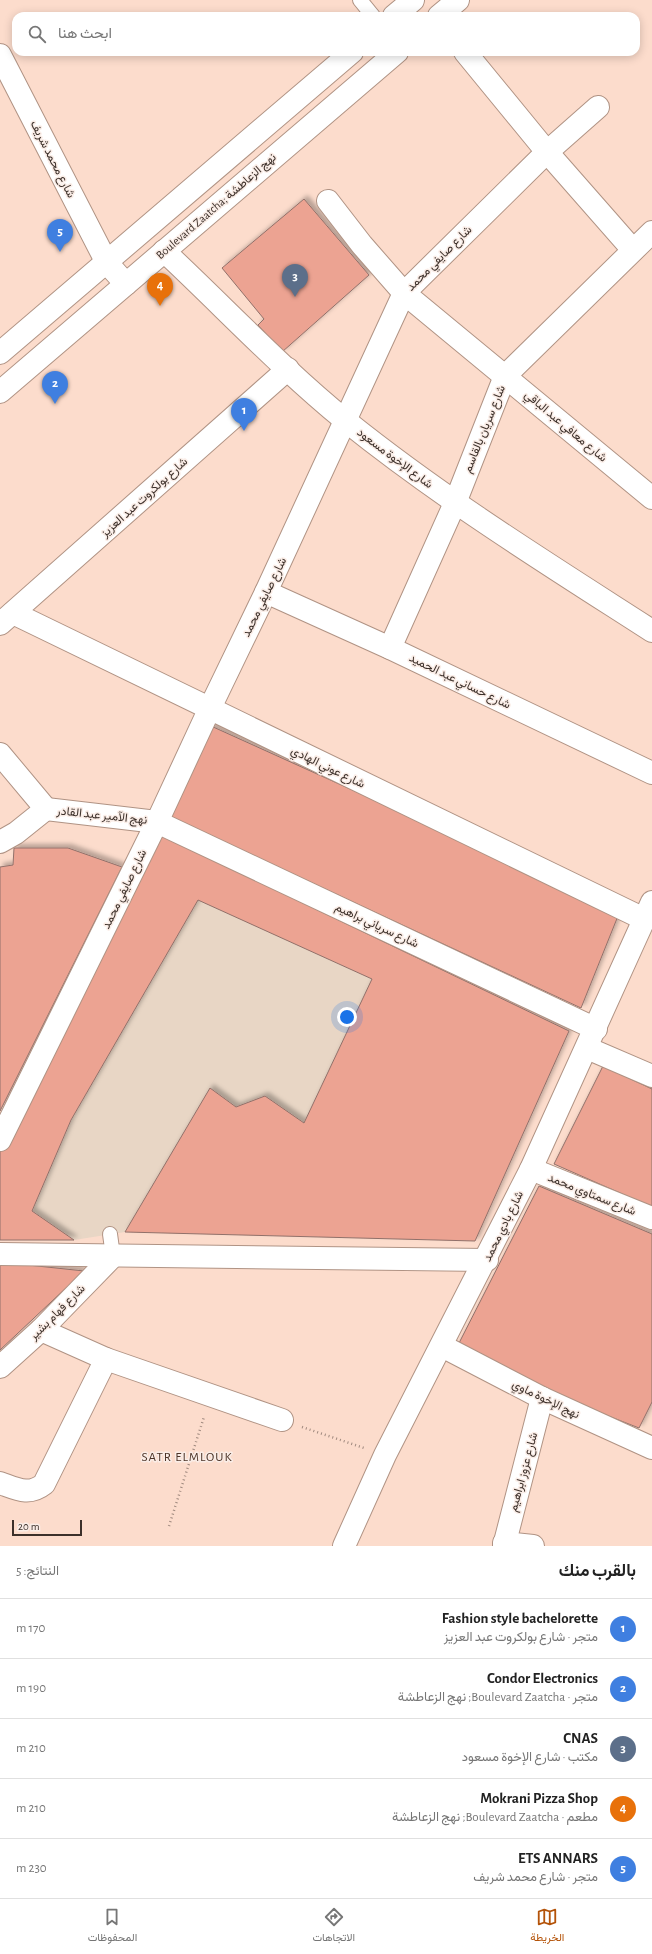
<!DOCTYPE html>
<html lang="ar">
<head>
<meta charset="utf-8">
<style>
  :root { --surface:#fff; --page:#f2f2f2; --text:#222; --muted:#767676; --line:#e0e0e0; --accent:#b45309 }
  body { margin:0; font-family:"Alegreya Sans",Vazirmatn,sans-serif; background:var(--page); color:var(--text); direction:rtl }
  .scale { position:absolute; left:12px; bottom:10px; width:70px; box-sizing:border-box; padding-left:4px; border:2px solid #3c302a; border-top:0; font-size:11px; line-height:14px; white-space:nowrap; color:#3c302a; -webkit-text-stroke:3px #faede7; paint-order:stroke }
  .you { position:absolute; left:347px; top:1017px; width:14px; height:14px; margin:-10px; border:3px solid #fff; border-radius:50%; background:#1a73e8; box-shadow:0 0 0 6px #1a73e833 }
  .badge { display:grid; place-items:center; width:26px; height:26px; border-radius:50%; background:var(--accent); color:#fff; font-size:13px; font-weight:700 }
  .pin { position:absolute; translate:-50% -33px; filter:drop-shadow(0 1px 2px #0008) }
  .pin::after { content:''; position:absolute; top:21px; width:14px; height:12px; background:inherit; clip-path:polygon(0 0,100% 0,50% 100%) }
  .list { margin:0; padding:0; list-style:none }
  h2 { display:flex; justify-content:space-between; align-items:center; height:52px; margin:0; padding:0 16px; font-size:17px }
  h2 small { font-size:13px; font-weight:400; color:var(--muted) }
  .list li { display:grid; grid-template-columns:26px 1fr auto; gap:12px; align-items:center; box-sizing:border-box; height:60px; padding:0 16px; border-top:1px solid var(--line) }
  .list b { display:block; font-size:15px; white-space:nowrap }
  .list p { margin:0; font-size:13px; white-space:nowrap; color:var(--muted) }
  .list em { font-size:13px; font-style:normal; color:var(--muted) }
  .icon { flex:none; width:22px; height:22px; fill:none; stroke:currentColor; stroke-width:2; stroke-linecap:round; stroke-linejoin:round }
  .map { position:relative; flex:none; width:652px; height:1546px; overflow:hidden; direction:ltr }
  .search { position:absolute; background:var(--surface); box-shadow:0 2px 10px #0003; left:12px; right:12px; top:12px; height:44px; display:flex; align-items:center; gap:10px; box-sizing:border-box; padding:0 14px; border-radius:12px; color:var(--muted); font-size:15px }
  .sheet { height:352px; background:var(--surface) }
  nav { display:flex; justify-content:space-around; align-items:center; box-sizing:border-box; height:56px; border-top:1px solid var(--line); background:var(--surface); font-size:11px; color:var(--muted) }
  nav a { display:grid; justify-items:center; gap:2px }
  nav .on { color:var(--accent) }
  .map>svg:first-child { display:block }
  .education { fill:#e8d6c5 }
  .building { fill:#eca392; stroke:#91716a; filter:url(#shadow) }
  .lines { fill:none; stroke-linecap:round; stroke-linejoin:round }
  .service-casing { stroke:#b09384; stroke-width:16 }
  .minor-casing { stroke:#b09384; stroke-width:24 }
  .primary-casing { stroke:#b09384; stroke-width:24 }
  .path { stroke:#a08a7f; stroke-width:2.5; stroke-dasharray:1 3; stroke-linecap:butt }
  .service { stroke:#fff; stroke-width:14 }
  .minor { stroke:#fff; stroke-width:22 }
  .primary { stroke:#fff; stroke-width:22 }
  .labels { text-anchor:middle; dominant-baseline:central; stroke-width:3; stroke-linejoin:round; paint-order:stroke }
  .street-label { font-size:12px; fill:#3c302a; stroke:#faede7 }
  .neighbourhood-label { font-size:13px; letter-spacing:1px; fill:#4c3327; stroke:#faede7 }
</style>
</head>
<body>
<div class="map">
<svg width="652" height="1546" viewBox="0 0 652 1546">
  <defs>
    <filter id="shadow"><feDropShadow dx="3.5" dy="-3.5" stdDeviation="2" flood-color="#0004"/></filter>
  </defs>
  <rect width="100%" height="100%" fill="#fcdccc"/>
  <polygon class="education" points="198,900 372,979 304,1123 265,1096 236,1107 210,1089 125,1232 74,1240 32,1211 71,1120"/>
  <g class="building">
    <polygon points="304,199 369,275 282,352 258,325 264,319 222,268"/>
    <polygon points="211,726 620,911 581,1008 170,817"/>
    <polygon points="160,834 569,1031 475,1241 125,1232 210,1088 236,1107 265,1096 304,1123 372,979 198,900 71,1120 32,1211 74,1240 0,1240 0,1150"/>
    <polygon points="14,848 68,848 122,867 0,1111 0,867 13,865"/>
    <polygon points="603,1066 652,1089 652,1207 554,1164"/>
    <polygon points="539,1186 652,1234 652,1402 639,1428 542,1390 457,1347"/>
    <polygon points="0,1262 84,1271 0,1350"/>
  </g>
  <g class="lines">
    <defs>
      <g id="service">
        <polyline points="360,0 373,16"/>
        <polyline points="110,1234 113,1256"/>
      </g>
      <g id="minor">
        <polyline points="465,52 547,152 633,250"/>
        <polyline points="0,55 107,263 126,284"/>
        <polyline points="328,201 362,245 404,293 652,498"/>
        <path d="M164 251C225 308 282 369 346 421 443 499 548 564 652 631"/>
        <polyline points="266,592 390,648 652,773"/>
        <polyline points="13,613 644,919 652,917"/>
        <polyline points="0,624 288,369"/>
        <polyline points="390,648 455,503 505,376 652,232"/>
        <polyline points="0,754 46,809"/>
        <polyline points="46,809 157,822 596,1029"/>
        <polyline points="0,842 16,833 46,809"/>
        <polyline points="587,1048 652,1076"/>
        <polyline points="0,1140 157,822 209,710 266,592 404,293 547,152 598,107"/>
        <polyline points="531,1169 652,1218"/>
        <polyline points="0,1254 487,1260"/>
        <polyline points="41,1330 106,1359 282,1420"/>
        <polyline points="442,1346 542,1398 652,1448"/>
        <polyline points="0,1367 41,1330 113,1256"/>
        <path d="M0 1483C17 1489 29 1496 44 1484L106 1359"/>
        <polyline points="504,1543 533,1546"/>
        <polyline points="344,1546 385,1455 531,1169 652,902"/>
        <polyline points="504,1546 542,1398"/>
      </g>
      <g id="primary">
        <polyline points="394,16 413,0"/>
        <polyline points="439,16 458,0"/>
        <polyline points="0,353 352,52"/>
        <polyline points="0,392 397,52"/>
      </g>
    </defs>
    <use href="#service" class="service-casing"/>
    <use href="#minor" class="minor-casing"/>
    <use href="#primary" class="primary-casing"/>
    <g class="path">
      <polyline points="302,1427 364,1448"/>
      <polyline points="169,1526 204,1417"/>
    </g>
    <use href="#service" class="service"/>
    <use href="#minor" class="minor"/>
    <use href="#primary" class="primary"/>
  </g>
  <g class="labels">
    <g class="street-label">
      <text transform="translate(53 159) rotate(63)">شارع محمد شريف</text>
      <text transform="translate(216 206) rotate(-41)">Boulevard Zaatcha; نهج الزعاطشة</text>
      <text transform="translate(439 258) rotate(-45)">شارع صايفي محمد</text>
      <text transform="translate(566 426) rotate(40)">شارع معافي عبد الباقي</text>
      <text transform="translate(484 429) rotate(-68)">شارع سريان بالقاسم</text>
      <text transform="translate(395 458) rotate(37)">شارع الإخوة مسعود</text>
      <text transform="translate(144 497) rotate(-42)">شارع بولكروت عبد العزيز</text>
      <text transform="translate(264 597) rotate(-64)">شارع صايفي محمد</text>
      <text transform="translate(460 681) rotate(26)">شارع حساني عبد الحميد</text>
      <text transform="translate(328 767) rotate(26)">شارع عوني الهادي</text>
      <text transform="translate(102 815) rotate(6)">نهج الآمير عبد القادر</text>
      <text transform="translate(124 889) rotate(-64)">شارع صايفي محمد</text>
      <text transform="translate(377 925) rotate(25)">شارع سرياني براهيم</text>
      <text transform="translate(592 1194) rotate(22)">شارع سمتاوي محمد</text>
      <text transform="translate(503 1226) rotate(-64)">شارع بادي محمد</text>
      <text transform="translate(57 1312) rotate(-45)">شارع فهام بشير</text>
      <text transform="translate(546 1399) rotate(26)">نهج الإخوة ماوي</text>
      <text transform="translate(523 1472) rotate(-75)">شارع عزوز ابراهيم</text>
    </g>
    <g class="neighbourhood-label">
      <text x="187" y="1457">SATR ELMLOUK</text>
    </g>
  </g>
</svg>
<div class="scale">20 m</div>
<div class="you"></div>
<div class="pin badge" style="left:244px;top:431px;background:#3f7fe0">1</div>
<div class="pin badge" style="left:55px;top:404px;background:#3f7fe0">2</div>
<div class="pin badge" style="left:295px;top:297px;background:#5c6f8a">3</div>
<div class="pin badge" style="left:160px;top:306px;background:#e8710a">4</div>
<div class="pin badge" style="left:60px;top:252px;background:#3f7fe0">5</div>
<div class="search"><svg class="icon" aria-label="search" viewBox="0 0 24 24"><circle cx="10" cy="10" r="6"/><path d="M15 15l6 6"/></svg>ابحث هنا</div>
</div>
<section class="sheet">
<h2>بالقرب منك<small>النتائج: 5</small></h2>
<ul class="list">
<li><span class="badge" style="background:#3f7fe0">1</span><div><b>Fashion style bachelorette</b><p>متجر · شارع بولكروت عبد العزيز</p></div><em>170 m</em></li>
<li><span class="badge" style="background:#3f7fe0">2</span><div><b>Condor Electronics</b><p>متجر · Boulevard Zaatcha; نهج الزعاطشة</p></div><em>190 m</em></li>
<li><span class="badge" style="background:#5c6f8a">3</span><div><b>CNAS</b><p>مكتب · شارع الإخوة مسعود</p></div><em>210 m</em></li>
<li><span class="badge" style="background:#e8710a">4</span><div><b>Mokrani Pizza Shop</b><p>مطعم · Boulevard Zaatcha; نهج الزعاطشة</p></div><em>210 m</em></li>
<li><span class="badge" style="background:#3f7fe0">5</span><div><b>ETS ANNARS</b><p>متجر · شارع محمد شريف</p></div><em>230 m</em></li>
</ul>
</section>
<nav>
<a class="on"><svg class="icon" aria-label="map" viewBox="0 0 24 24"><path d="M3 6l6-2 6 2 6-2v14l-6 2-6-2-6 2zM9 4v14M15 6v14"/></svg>الخريطة</a>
<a><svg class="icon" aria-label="directions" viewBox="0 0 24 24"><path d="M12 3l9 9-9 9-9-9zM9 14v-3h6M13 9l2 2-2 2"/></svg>الاتجاهات</a>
<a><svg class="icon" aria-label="saved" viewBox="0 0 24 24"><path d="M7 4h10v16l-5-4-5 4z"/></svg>المحفوظات</a>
</nav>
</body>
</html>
